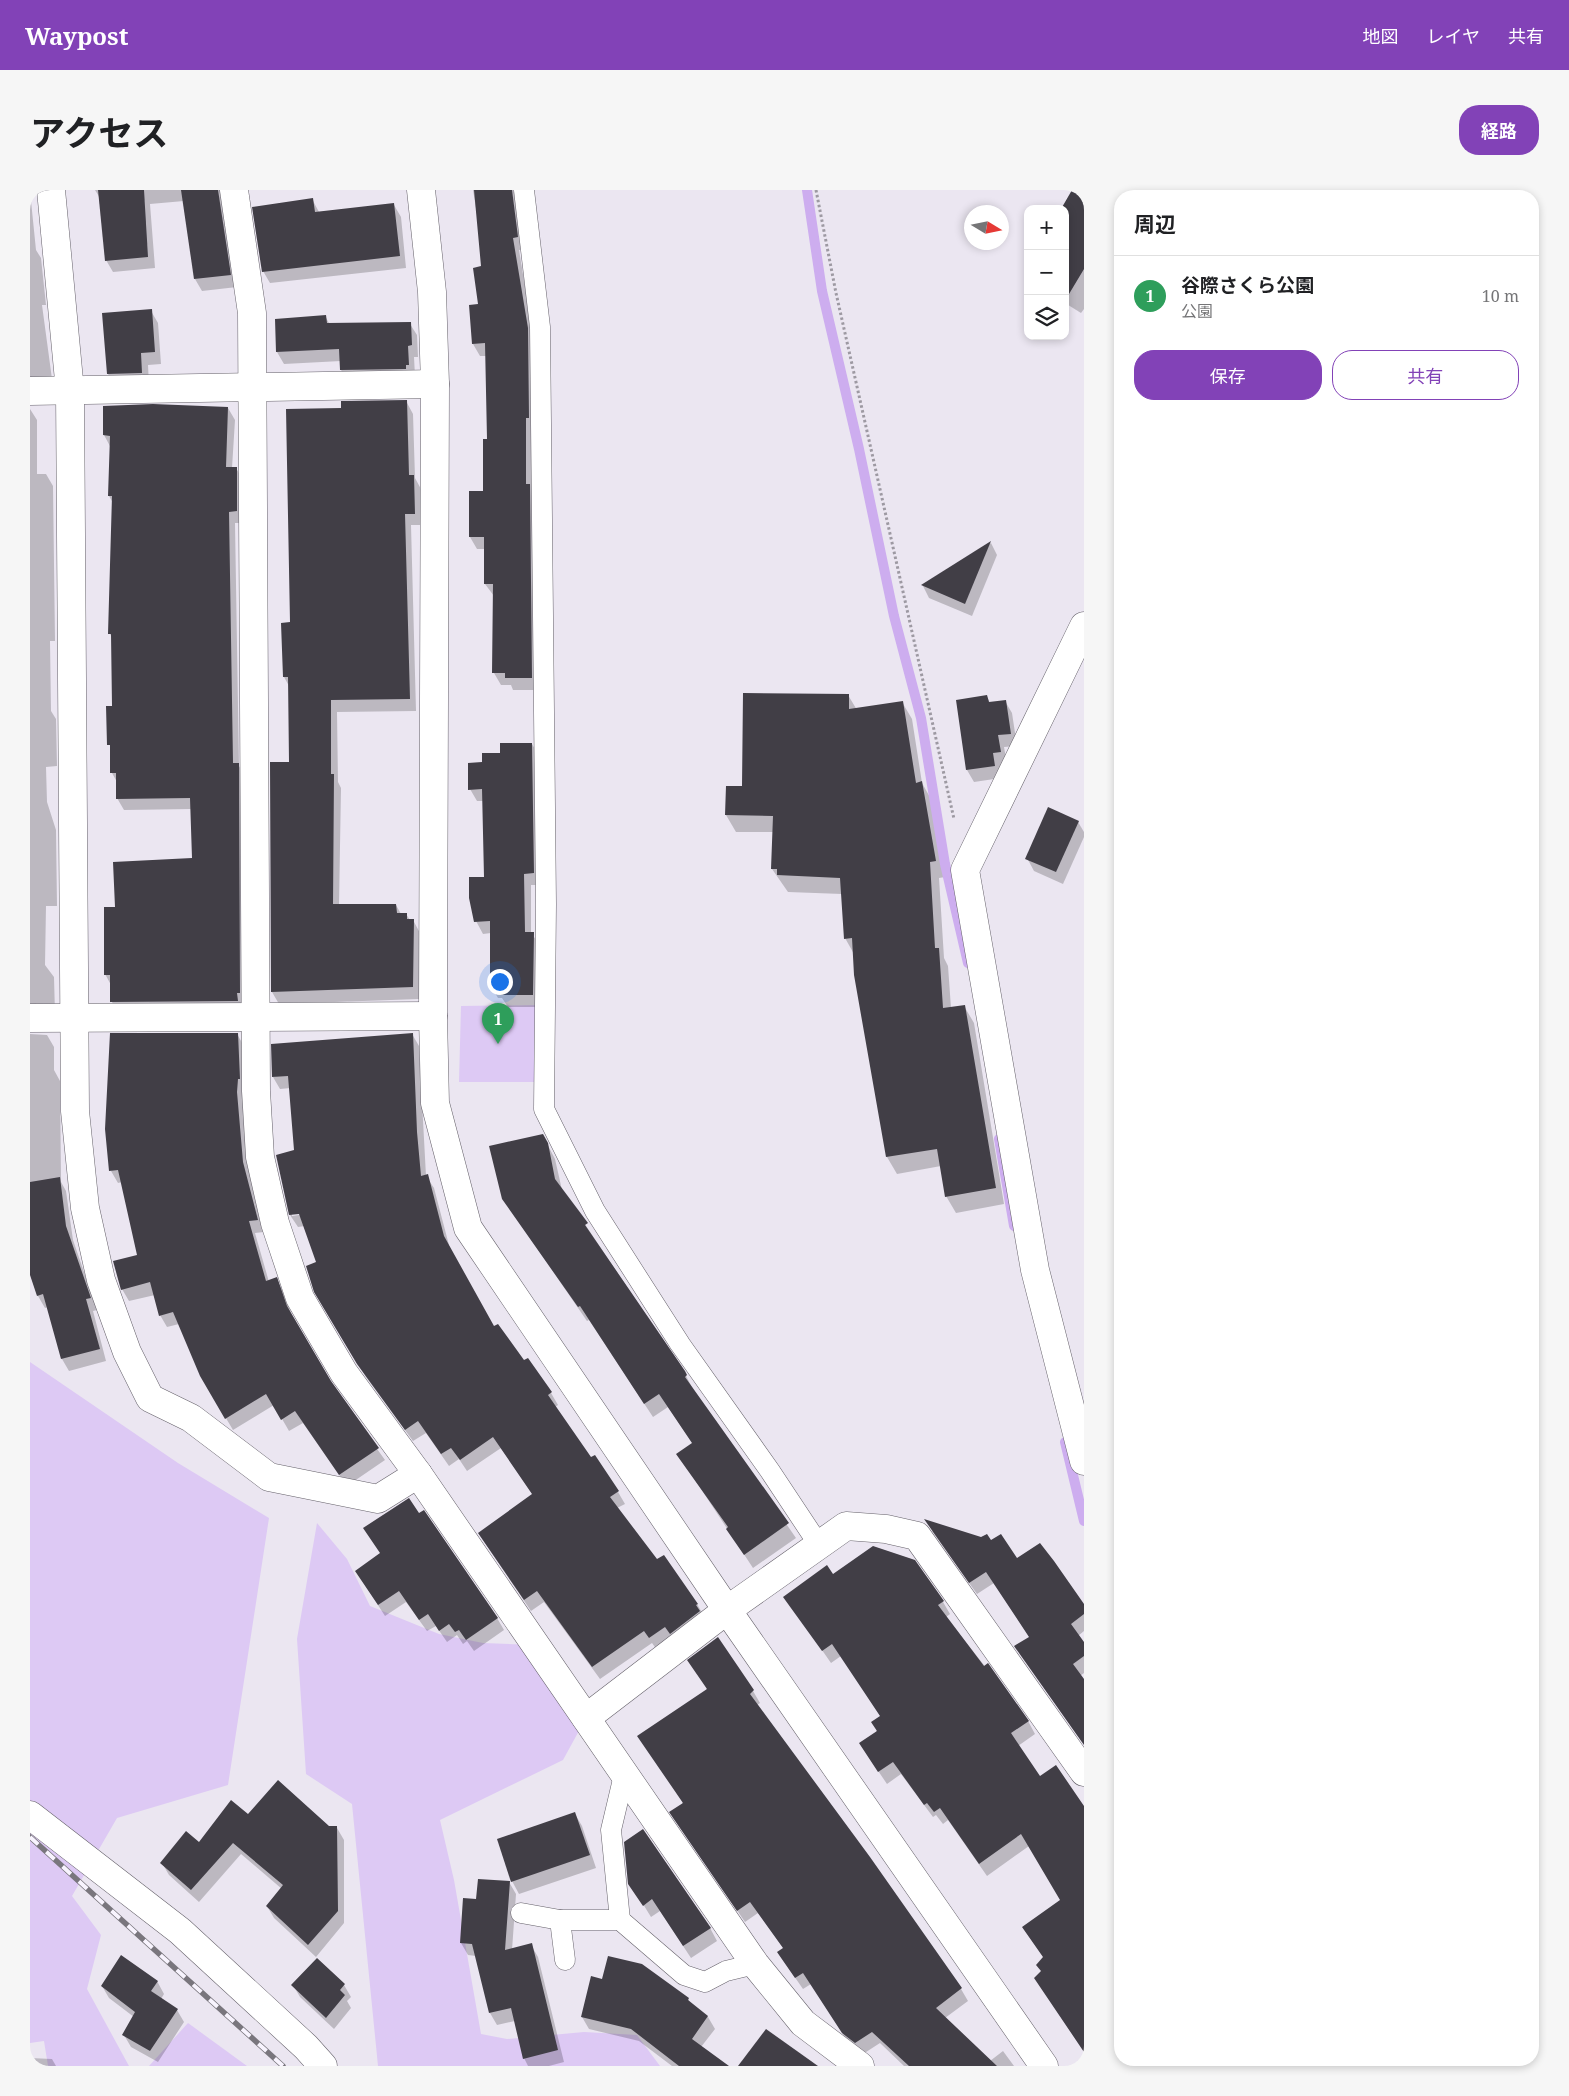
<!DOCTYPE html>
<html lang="ja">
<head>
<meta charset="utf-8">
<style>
  :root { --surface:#fff; --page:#f6f6f6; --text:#202124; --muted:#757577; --line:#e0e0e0; --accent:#8242b7 }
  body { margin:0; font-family:"Noto Serif","Noto Sans JP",serif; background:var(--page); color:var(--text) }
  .controls { position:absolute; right:15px; top:15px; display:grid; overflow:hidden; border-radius:10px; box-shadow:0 2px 8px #0003 }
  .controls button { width:45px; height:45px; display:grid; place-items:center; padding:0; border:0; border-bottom:1px solid var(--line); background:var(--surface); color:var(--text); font:25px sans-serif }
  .compass { position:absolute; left:934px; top:15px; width:45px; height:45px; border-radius:50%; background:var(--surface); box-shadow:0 2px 8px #0003; rotate:100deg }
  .you { position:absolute; left:469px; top:791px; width:18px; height:18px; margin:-12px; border:4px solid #fff; border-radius:50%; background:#1a73e8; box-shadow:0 0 0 8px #1a73e833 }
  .badge { display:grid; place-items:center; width:32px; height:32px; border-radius:50%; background:var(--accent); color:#fff; font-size:16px; font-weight:700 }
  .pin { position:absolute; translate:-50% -41px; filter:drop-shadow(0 1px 2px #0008) }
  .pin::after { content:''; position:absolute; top:26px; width:18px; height:15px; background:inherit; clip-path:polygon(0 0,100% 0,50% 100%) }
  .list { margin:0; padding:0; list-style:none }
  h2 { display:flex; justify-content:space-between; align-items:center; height:65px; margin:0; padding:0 20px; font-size:21px }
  h2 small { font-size:16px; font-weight:400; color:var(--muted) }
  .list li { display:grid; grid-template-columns:32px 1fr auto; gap:15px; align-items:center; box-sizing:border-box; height:80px; padding:0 20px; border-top:1px solid var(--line) }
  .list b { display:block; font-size:19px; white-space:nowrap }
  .list p { margin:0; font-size:16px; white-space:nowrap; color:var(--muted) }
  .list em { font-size:16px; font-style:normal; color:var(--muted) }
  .actions { display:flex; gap:10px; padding:15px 20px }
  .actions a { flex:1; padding:11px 0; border:1px solid var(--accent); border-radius:20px; text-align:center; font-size:18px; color:var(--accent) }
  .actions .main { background:var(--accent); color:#fff }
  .icon { flex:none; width:28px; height:28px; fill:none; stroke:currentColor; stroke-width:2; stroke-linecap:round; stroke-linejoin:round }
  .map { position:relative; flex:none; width:1054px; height:1876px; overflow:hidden; border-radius:20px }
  header { display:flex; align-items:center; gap:30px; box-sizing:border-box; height:70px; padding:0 25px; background:var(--accent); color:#fff }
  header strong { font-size:24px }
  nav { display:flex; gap:28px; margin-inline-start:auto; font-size:18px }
  .intro { display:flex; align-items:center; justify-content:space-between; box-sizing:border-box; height:120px; padding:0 30px }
  h1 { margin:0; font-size:35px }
  .button { padding:12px 22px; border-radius:20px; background:var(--accent); color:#fff; font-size:18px; font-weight:700 }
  main { display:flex; gap:30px; padding:0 30px }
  aside { flex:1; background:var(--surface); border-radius:20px; box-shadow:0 2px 8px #0003 }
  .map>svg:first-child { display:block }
  .green { fill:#ddc9f4 }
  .shadow { fill:#0003; fill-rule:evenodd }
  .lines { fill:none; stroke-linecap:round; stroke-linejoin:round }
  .stream { stroke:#cdadef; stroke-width:10 }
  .building { fill:#413e46 }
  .lane-casing { stroke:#65616a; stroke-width:21 }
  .street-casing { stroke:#65616a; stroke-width:29 }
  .secondary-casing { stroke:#65616a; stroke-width:29 }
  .path { stroke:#9d99a2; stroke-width:3; stroke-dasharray:2.5 2.5; stroke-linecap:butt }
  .lane { stroke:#fff; stroke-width:20 }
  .street { stroke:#fff; stroke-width:28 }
  .secondary { stroke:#fff; stroke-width:28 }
  .rail-casing { stroke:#79767d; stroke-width:5.5 }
  .rail { stroke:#f8f4fe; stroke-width:4; stroke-dasharray:11; stroke-linecap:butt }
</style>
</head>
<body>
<header>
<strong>Waypost</strong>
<nav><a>地図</a><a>レイヤ</a><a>共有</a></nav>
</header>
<div class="intro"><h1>アクセス</h1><a class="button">経路</a></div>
<main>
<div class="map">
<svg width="1054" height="1876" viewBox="0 0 1054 1876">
  <rect width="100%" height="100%" fill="#ebe6f1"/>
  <g class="green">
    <polygon points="507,815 505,892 429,892 431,816"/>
    <polygon points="0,1172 148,1273 239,1328 198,1595 87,1628 42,1706 71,1745 57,1799 99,1876 18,1876 14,1851 0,1853"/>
    <polygon points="287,1333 317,1369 340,1416 409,1444 453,1453 504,1455 556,1528 533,1570 410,1630 424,1690 451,1844 477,1849 554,1842 607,1845 630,1876 348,1876 322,1614 276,1584 267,1449"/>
    <polygon points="158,1833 217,1876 119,1876"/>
  </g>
  <g class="shadow">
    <polygon points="0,0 5,0 0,1 6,60 11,68 16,115 12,115 22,189 0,199"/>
    <polygon points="65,0 193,0 207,97 172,101 165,89 154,11 120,14 125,78 83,82 76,70 70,8"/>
    <polygon points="443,0 483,0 489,15 494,59 489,60 504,151 508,500 483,500 481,495 471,495 464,483 464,406 455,394 455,359 447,359 440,347 454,302 458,250 456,166 450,166 443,154 440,116 449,115 453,77 452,55"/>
    <polygon points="1044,0 1054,0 1054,119 1051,123 1035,113 1035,19"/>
    <polygon points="282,9 289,22 364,15 371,27 376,78 240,93 233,81"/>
    <polygon points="121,121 128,133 131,174 118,175 119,195 85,196 78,184"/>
    <polygon points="295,126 300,135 380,134 387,145 388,167 384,167 385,186 318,191 311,180 311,171 254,174 247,162 246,131"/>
    <polygon points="376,211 383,224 385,288 391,299 391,335 381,335 386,521 307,522 308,592 311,598 309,715 366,715 371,724 376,724 380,730 383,730 390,743 389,809 249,814 242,802 260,573 259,496 254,487 261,434 312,220"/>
    <polygon points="198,218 205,230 202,278 206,278 213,290 214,333 205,333 209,576 215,586 216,815 88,824 82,812 81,795 75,784 86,718 163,670 162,619 94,620 87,608 87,592 82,583 77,517 84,517 83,449 80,444 83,313 79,306 81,258 74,245"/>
    <polygon points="0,219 7,230 7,284 16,284 23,296 25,451 20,451 21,521 26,529 27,576 16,577 17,612 26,640 27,716 16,716 15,775 24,787 25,824 0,826"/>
    <polygon points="961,353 967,365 942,426 899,408 893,396"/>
    <polygon points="818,505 827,520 872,512 882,529 892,593 901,609 915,687 909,688 914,768 918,776 921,818 934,816 944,833 974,1014 926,1023 916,1006 911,976 867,984 857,967 825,785 824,764 815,748 812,704 758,702 742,679 744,642 706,642 696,625 697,597 713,598"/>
    <polygon points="957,507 960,513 975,511 982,523 987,556 974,557 977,574 970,575 971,588 944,592 937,580"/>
    <polygon points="502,554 509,566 510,695 501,695 501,743 510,755 510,817 478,817 472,808 468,808 461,796 461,743 453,744 446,731 456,688 453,611 447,611 440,599 454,574 471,564"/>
    <polygon points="1048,632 1054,642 1054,647 1033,694 1004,681 997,668"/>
    <polygon points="0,844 17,845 24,857 24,880 30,891 31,992 36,1001 43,1050 67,1120 63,1121 76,1171 39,1181 32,1169 18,1117 15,1118 8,1106 0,1081"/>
    <polygon points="207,844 214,856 216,941 220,985 234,1042 225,1043 239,1092 246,1089 253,1101 263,1129 299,1192 355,1270 317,1296 273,1233 259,1241 244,1215 203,1240 171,1186 149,1134 137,1137 130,1125 125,1105 99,1111 92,1099 108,1066 92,992 88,993 81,981"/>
    <path d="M382 844 389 856 396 986 404 998 420 1059 464 1138 521 1203 528 1215 525 1217 561 1269 588 1302 595 1314 587 1318 627 1371 667 1414 674 1426 627 1460 622 1453 570 1489 514 1412 501 1421 449 1344 503 1305 471 1258 437 1281 429 1269 419 1276 396 1243 383 1251 336 1187 285 1101 288 1073 275 1036 268 1037 260 1025 265 961 261 898 250 899 243 887ZM262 1024H275L262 1026Z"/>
    <polygon points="513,946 525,969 532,1000 654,1182 664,1201 766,1348 723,1378 648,1264 663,1254 638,1217 623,1227 559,1130 557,1131 473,1009"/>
    <polygon points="902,1341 960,1351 1054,1417 1054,1441 1048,1446 1054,1454 1054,1483 1050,1486 1054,1491 1054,1551 1052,1552 986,1457 1000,1448 964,1393 947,1404"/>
    <polygon points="326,1381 467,1428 474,1440 444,1461 437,1451 433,1454 427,1445 417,1452 406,1436 397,1441 376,1412 355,1426"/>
    <polygon points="803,1386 913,1412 920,1424 916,1427 998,1531 1005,1544 988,1556 1009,1588 1054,1619 1054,1862 1005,1788 1012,1782 1014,1768 993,1738 1031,1710 999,1656 957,1686 918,1630 913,1634 906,1625 903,1627 871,1584 857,1594 838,1566 851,1527 811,1466 801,1473 755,1407"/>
    <polygon points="687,1449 723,1501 730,1513 727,1515 839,1667 931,1799 938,1811 915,1828 960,1871 973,1861 984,1876 874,1876 850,1853 833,1864 820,1855 781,1794 773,1799 748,1763 754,1759 728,1723 715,1732 648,1634"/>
    <polygon points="545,1624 552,1636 566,1678 489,1704 482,1691"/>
    <polygon points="218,1626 307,1638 314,1650 314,1733 286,1767 244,1728 237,1716 252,1699 211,1664 169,1712 139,1685 132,1673"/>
    <polygon points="479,1692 486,1704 482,1760 501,1755 508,1767 534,1872 519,1876 498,1876 494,1868 485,1831 467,1835 460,1823 446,1766 438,1765 431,1753 448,1711"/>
    <polygon points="600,1693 680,1738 687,1751 661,1768 630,1721 621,1727"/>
    <polygon points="127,1791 134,1804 131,1809 147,1820 154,1832 128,1872 101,1857 94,1845 104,1827 79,1808 72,1796"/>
    <polygon points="263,1795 314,1795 321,1807 317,1811 321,1818 304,1839 270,1807"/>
    <polygon points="658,1809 662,1815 678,1827 685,1839 671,1857 697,1876 642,1876 609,1851 559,1839 552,1827"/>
    <polygon points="0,1868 22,1869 26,1876 0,1876"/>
  </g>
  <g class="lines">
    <g class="stream">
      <polyline points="777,0 792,101 829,259 864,426 891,528 915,674 938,773"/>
      <polyline points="969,949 984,1036"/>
      <polyline points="1035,1252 1054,1331"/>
    </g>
  </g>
  <g class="building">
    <polygon points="68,0 114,0 118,67 75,71"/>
    <polygon points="151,0 188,0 201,85 164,89"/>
    <polygon points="444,0 482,0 488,47 483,48 498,138 499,228 496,228 496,294 500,294 502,488 475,488 475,483 462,483 463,394 454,394 454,347 439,347 439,301 453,301 453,249 457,249 455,153 442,154 439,115 448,114 443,78 451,76"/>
    <polygon points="1042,0 1054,0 1054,79 1039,104 1035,101 1035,19 1031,19"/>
    <polygon points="283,8 285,22 364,13 370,66 232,82 222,17"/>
    <polygon points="122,119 125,162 111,163 112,183 77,184 72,123"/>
    <polygon points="296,125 297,133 381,132 382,155 378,156 379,175 376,175 376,179 310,180 309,159 246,162 245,129"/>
    <polygon points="377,210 379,285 384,285 385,324 375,324 380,509 301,510 301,584 304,584 303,714 366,714 367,723 377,723 377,729 384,729 383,797 241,802 240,572 259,572 258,487 253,487 251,433 260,432 256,219 311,218 311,211"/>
    <polygon points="123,214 198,217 196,277 207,277 207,321 199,322 203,573 209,573 210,803 207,803 208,811 80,812 80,785 74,785 74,717 85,717 83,672 162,668 160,608 86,609 86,583 80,583 80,555 77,555 76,516 82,516 81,444 78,444 82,306 78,306 80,246 73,245 73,216"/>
    <polygon points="961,351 935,414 891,395"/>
    <polygon points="713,503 819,504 819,519 873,511 886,593 892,591 906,671 900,672 905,758 909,758 913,818 935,815 966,998 915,1007 907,959 856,967 824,785 822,748 814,749 810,688 747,685 747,679 741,679 743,626 695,625 696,596 712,596"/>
    <polygon points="957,505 959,512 976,510 981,544 968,545 971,562 963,563 965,576 936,580 926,510"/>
    <polygon points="470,553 502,553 504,683 494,684 495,742 504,742 503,805 469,805 469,796 460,796 460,731 444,732 439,708 439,687 454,687 452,599 438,600 438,573 452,572 452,563 470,563"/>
    <polygon points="1018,617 1049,631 1026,682 995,669"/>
    <polygon points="80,843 208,843 210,889 208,889 207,902 213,972 228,1030 219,1031 236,1091 247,1087 257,1116 301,1191 349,1258 309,1285 265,1221 251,1230 236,1204 195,1229 170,1186 143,1122 129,1126 120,1092 91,1100 83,1071 107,1065 88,980 79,981 75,939"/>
    <polygon points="383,843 387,942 391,986 398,984 414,1046 464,1136 468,1134 494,1170 498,1168 522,1202 518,1205 561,1267 565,1265 589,1301 580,1307 627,1369 634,1365 668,1414 666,1415 670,1421 640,1444 635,1437 619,1448 614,1441 562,1477 507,1401 494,1410 448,1343 502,1304 463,1247 430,1270 421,1258 411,1264 388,1231 375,1240 327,1174 284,1102 276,1076 286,1072 269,1024 259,1025 246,965 264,960 258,886 242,887 241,854"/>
    <polygon points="513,944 518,953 525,989 558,1033 555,1035 655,1181 657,1185 655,1187 759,1333 714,1365 696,1339 698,1337 646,1264 662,1253 629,1204 614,1214 550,1116 548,1117 472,1009 459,956"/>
    <polygon points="30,987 36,1036 61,1108 56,1109 70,1159 31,1169 13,1104 7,1106 0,1085 0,992"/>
    <polygon points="379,1308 389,1323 394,1320 468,1428 436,1450 429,1440 425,1442 419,1434 409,1441 398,1424 389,1430 369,1401 348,1415 325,1381 350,1363 333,1338"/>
    <polygon points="894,1329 951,1347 957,1344 961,1350 971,1344 987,1368 1010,1353 1024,1371 1054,1414 1054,1424 1041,1434 1054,1452 1054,1466 1043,1474 1054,1489 1054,1555 984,1456 999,1447 956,1382 939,1393"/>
    <polygon points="843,1356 885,1370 914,1411 908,1415 954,1476 958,1473 999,1531 981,1543 1010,1586 1026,1575 1054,1616 1054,1862 1004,1788 1011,1781 1006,1775 1013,1767 992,1737 1030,1710 991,1644 949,1674 910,1618 904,1622 897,1613 894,1615 863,1572 848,1582 829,1553 847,1541 841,1532 850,1526 802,1454 792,1461 753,1407 797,1375 803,1384"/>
    <polygon points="688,1447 724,1500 720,1504 840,1667 932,1798 906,1818 967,1876 879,1876 842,1842 825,1853 812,1843 773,1783 765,1788 747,1762 753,1758 720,1712 707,1721 639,1622 653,1613 607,1546 677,1499 657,1470"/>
    <polygon points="248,1590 299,1636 307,1636 308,1721 278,1755 236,1716 253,1695 203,1653 161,1700 130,1673 156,1641 169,1652 201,1610 218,1624"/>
    <polygon points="545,1622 560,1665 481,1692 467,1649"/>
    <polygon points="613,1639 681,1738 653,1756 622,1709 613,1716 598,1694 594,1652"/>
    <polygon points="448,1689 480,1691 475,1760 502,1753 528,1860 493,1869 481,1818 459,1823 442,1754 430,1753 433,1708 446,1709"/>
    <polygon points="91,1765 128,1791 121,1801 148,1819 120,1861 92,1845 105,1822 71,1796"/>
    <polygon points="578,1766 612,1774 659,1808 658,1810 678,1826 662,1849 699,1876 649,1876 601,1839 551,1827 561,1786 572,1789"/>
    <polygon points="287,1768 315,1794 310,1800 315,1805 296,1828 261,1795"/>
    <polygon points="736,1839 788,1876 708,1876"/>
  </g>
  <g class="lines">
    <defs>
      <g id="lane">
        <polyline points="494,0 510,137 516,714 514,919 565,1021 650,1154 740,1281 789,1355"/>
        <polyline points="491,1723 530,1730 590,1730 654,1785 675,1792 696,1781 725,1774"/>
        <polyline points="530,1730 535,1770"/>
        <polyline points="590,1730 581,1640 594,1585"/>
      </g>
      <g id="street">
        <polyline points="21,0 40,201 45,921 55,1018 71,1090 97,1162 120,1208 161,1228 239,1287 348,1309 388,1284"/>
        <polyline points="204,0 222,123 226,901 230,967 245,1033 270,1108 314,1183 388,1284 725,1774 773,1833 830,1876"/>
        <polyline points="391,0 402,102 405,194 403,826 405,913 438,1038 697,1420 1014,1876"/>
        <polyline points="0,201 405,194"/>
        <polyline points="1054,436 935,680 1005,1080 1054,1271"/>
        <polyline points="0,828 403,826"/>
        <polyline points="556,1528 697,1420 816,1336 856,1339 887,1346 1054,1582"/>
      </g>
      <polyline id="secondary" points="0,1625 150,1741 276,1857 293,1876"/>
    </defs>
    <use href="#lane" class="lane-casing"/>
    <use href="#street" class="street-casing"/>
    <use href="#secondary" class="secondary-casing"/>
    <polyline class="path" points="786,0 806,103 924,629"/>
    <use href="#lane" class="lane"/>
    <use href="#street" class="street"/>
    <use href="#secondary" class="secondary"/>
    <defs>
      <polyline id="rail" points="0,1647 253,1876"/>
    </defs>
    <use href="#rail" class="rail-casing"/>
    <use href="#rail" class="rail"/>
  </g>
</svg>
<div class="controls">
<button>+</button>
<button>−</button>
<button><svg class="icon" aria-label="layers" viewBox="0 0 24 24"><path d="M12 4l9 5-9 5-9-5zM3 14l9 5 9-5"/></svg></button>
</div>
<svg class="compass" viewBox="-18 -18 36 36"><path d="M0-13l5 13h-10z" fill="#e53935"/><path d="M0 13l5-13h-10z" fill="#757577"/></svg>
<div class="you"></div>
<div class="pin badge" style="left:468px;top:854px;background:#2e9e5b">1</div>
</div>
<aside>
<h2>周辺<small></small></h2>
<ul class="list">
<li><span class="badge" style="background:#2e9e5b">1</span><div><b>谷際さくら公園</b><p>公園</p></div><em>10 m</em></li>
</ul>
<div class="actions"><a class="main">保存</a><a>共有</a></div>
</aside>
</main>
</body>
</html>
